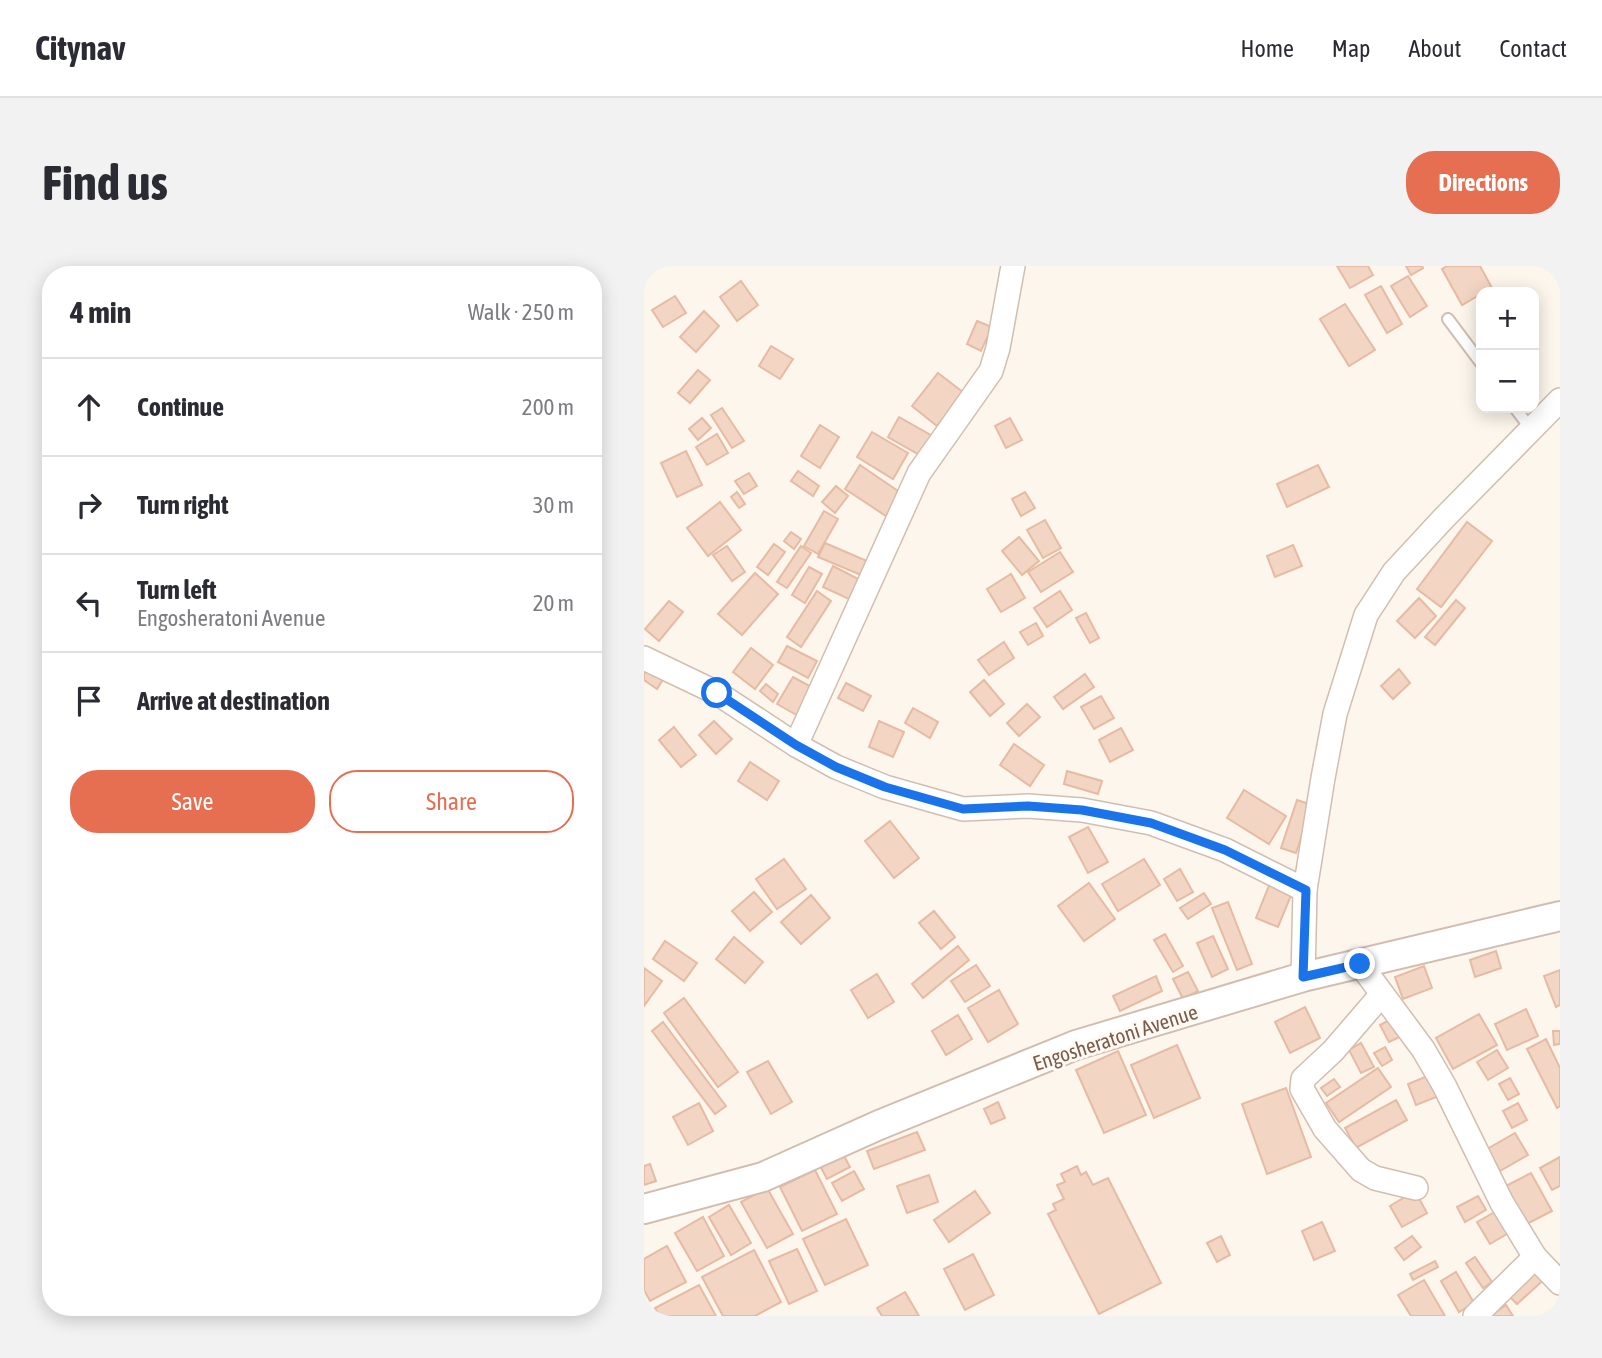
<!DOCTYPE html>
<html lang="en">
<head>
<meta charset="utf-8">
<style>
  :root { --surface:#fff; --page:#f2f2f3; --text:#2b2b33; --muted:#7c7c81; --line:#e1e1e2; --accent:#e76f51 }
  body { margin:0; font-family:"Asap Condensed",sans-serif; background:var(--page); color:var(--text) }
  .controls { position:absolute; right:21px; top:21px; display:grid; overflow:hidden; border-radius:14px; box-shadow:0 4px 18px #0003 }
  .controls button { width:63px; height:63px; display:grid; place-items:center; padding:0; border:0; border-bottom:2px solid var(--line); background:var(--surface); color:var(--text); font:35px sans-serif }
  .stop { position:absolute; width:21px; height:21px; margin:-16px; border:5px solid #1a73e8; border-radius:50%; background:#fff }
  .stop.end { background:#1a73e8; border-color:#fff; box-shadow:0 2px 7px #0008 }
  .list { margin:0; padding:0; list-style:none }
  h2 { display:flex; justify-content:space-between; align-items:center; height:91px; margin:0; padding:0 28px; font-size:30px }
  h2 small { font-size:23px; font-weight:400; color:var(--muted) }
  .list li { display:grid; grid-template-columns:46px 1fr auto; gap:21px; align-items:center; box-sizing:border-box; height:98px; padding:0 28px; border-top:2px solid var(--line) }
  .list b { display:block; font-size:26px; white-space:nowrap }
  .list p { margin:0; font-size:23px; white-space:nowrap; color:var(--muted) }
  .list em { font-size:23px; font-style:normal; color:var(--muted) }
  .actions { display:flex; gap:14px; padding:21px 28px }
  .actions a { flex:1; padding:16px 0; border:2px solid var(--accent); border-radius:28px; text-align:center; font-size:24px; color:var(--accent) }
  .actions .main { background:var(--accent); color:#fff }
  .icon { flex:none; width:38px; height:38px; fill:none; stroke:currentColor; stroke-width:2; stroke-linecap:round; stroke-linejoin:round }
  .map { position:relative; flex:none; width:916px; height:1050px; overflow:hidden; border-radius:28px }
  header { display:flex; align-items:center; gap:42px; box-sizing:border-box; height:98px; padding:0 35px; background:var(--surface); border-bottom:2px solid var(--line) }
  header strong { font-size:33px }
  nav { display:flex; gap:38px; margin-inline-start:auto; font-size:24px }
  .intro { display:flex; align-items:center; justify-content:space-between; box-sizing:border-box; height:168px; padding:0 42px }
  h1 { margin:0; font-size:49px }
  .button { padding:18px 32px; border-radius:28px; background:var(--accent); color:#fff; font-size:24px; font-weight:700 }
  main { display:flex; gap:42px; padding:0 42px }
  aside { flex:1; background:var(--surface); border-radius:28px; box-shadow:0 4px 18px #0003 }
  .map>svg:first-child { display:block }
  .building { fill:#f3d5c3; stroke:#e6bba3; stroke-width:2 }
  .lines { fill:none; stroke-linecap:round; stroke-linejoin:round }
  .service-casing { stroke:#d1beb0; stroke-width:14 }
  .minor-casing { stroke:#d1beb0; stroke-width:26 }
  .tertiary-casing { stroke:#d1beb0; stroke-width:32 }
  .service { stroke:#fff; stroke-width:10 }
  .minor { stroke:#fff; stroke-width:23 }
  .tertiary { stroke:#fff; stroke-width:28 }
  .route { stroke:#1a73e8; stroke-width:9 }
  .labels { text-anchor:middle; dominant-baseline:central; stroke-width:6; stroke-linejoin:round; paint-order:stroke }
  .street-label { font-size:21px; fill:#7a5c4d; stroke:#fffaf3 }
</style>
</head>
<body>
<header>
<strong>Citynav</strong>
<nav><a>Home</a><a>Map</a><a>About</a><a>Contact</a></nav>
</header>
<div class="intro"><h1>Find us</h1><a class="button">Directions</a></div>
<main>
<aside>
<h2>4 min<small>Walk · 250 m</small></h2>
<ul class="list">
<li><svg class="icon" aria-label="ahead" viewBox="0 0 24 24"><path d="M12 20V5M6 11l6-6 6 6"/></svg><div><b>Continue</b></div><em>200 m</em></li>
<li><svg class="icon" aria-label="right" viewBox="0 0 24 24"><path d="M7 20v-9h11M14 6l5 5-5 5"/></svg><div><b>Turn right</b></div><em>30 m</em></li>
<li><svg class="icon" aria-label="left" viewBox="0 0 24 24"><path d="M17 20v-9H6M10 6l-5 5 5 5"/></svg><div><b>Turn left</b><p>Engosheratoni Avenue</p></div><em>20 m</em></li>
<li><svg class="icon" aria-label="arrive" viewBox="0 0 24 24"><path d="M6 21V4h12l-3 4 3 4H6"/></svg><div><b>Arrive at destination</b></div></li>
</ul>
<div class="actions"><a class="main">Save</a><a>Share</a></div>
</aside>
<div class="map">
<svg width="916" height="1050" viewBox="0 0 916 1050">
  <rect width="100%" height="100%" fill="#fdf6ec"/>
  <g class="building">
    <polygon points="693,0 724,0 729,9 706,22"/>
    <polygon points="762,0 778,0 779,2 767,9"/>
    <polygon points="803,0 836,0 848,22 837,26 837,28 818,39 798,3"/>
    <polygon points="764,10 783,40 766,51 747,20"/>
    <polygon points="97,15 114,39 93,55 76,31"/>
    <polygon points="737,20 758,58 743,67 721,29"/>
    <polygon points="31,30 42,47 19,61 8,44"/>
    <polygon points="701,38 731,84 705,100 676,53"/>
    <polygon points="60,45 75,60 52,86 36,71"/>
    <polygon points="333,55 348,61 337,85 323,78"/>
    <polygon points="127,80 149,93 136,113 115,100"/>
    <polygon points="54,104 66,114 46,137 34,127"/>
    <polygon points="294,107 320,127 293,160 268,140"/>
    <polygon points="78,142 100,175 88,182 67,149"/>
    <polygon points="255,151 290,171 279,191 244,171"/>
    <polygon points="58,152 67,162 54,174 45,163"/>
    <polygon points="366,152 378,174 362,182 351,160"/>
    <polygon points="176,159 195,171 176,202 157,190"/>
    <polygon points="228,166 264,187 249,213 213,191"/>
    <polygon points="73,168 84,187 63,199 52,181"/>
    <polygon points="42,185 58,219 33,231 17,197"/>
    <polygon points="216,199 257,227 242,250 201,223"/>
    <polygon points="674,199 685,221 643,241 633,218"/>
    <polygon points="154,205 175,220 169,230 147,215"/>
    <polygon points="105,207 113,220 100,228 91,215"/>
    <polygon points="192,220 204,230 191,247 178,236"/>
    <polygon points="93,226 101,238 95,242 87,231"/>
    <polygon points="381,226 391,242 377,250 368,233"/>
    <polygon points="76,236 97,264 64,290 43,262"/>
    <polygon points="180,245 194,253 174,288 160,280"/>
    <polygon points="401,254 417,282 399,292 383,264"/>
    <polygon points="823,256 848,275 797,341 773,323"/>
    <polygon points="147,266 157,273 150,283 140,275"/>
    <polygon points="375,271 395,295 378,309 358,285"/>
    <polygon points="181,277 223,295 217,309 174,291"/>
    <polygon points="130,278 141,286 124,309 113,301"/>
    <polygon points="649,279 658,300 631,311 623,290"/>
    <polygon points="83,280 101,306 88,315 69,289"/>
    <polygon points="157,280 167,287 143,322 133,316"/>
    <polygon points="416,286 429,306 397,326 384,306"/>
    <polygon points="189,300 216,314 207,334 179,321"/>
    <polygon points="165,301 178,308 161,337 148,329"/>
    <polygon points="111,307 134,328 98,369 74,348"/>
    <polygon points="367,308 381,332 357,346 343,323"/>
    <polygon points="173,325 187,335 157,381 143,371"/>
    <polygon points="416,325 428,344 403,361 390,342"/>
    <polygon points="775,332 792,350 771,372 753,355"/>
    <polygon points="812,334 821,342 791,379 781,371"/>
    <polygon points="25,335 39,346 15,375 1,363"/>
    <polygon points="442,347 455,372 446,377 432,352"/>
    <polygon points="392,357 399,370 384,379 376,366"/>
    <polygon points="360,376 370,392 345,409 334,394"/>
    <polygon points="143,380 173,395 164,412 134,396"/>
    <polygon points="107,382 129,399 111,423 89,406"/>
    <polygon points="3,400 20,412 13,423 0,414 0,405"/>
    <polygon points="755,403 766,417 749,433 737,420"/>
    <polygon points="441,408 450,421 419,443 410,431"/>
    <polygon points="149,411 171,423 156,451 133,438"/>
    <polygon points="340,414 360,438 346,450 326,426"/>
    <polygon points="202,417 227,430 219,445 194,432"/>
    <polygon points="122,418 134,428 129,436 116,425"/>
    <polygon points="457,430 470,452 450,463 437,441"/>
    <polygon points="383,438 396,451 375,470 363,457"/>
    <polygon points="269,442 294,456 286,472 261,457"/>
    <polygon points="70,455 88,473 72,488 55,469"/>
    <polygon points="235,455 260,466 249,491 225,481"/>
    <polygon points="30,461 52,489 37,501 15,474"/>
    <polygon points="477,462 489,484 466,496 455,474"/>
    <polygon points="370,478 400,499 386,520 356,499"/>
    <polygon points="106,496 135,515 123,534 94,515"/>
    <polygon points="423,505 458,515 454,528 420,518"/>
    <polygon points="600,524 642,550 625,578 583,552"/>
    <polygon points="653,534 668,539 652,587 637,582"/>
    <polygon points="246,555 275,592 250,612 221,575"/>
    <polygon points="444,561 464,596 444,607 425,571"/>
    <polygon points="140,593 162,623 133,643 112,613"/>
    <polygon points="500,593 516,619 474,645 458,618"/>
    <polygon points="536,603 549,626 533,635 520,613"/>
    <polygon points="445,617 471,653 440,675 414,640"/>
    <polygon points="626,617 648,627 634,661 612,652"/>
    <polygon points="110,626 128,646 106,665 88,645"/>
    <polygon points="560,627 567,638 544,653 536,642"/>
    <polygon points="167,629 186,652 157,678 137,656"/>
    <polygon points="584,636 608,698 593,704 568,642"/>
    <polygon points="290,645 311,671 297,683 275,657"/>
    <polygon points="521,668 539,700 529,706 510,674"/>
    <polygon points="569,670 584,703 568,711 553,677"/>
    <polygon points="90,671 119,696 101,717 72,693"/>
    <polygon points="21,675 53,697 40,715 9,693"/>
    <polygon points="314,680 325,694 279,732 268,718"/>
    <polygon points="852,685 857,702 831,711 826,694"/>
    <polygon points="332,699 346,720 321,736 307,715"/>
    <polygon points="780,700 788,722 759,733 751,711"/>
    <polygon points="0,702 18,715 0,740"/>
    <polygon points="916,704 916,739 912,741 900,710"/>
    <polygon points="544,706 554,725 539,733 529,713"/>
    <polygon points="233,708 250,736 224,752 207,724"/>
    <polygon points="512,710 518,725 476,745 469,730"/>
    <polygon points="355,724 374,758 344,776 324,742"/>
    <polygon points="40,732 94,806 74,821 20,747"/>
    <polygon points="661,741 676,772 646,787 631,756"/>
    <polygon points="882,743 894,770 863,784 851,758"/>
    <polygon points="835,748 853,779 809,803 792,772"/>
    <polygon points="314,749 328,773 302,789 288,765"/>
    <polygon points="749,752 758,770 745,776 736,759"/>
    <polygon points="19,756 82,840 71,848 8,765"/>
    <polygon points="909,765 916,765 916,778 910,779"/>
    <polygon points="902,773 916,802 916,840 913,842 883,783"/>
    <polygon points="717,777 730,801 717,807 705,784"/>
    <polygon points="533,779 556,832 510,852 487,799"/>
    <polygon points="741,781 748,794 738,800 730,787"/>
    <polygon points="853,784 864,802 844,814 833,796"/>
    <polygon points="474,785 502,849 460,867 432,804"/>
    <polygon points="124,795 148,836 127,848 103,806"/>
    <polygon points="734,802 747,821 695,856 682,837"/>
    <polygon points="786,809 795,830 772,839 764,818"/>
    <polygon points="866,812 875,828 864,834 855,818"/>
    <polygon points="690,813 696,821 683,830 677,822"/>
    <polygon points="642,822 667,891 623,908 598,838"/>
    <polygon points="752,834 763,854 712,882 701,862"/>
    <polygon points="354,836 361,852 347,858 340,843"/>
    <polygon points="55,837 69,865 44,879 29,851"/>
    <polygon points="874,837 883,854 868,862 859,845"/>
    <polygon points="273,866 281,884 230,903 223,885"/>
    <polygon points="871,867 884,889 856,905 843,883"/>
    <polygon points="198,886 206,901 183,913 175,898"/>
    <polygon points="916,891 916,920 908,924 896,902"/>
    <polygon points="6,898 12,915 0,919 0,900"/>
    <polygon points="433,900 437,909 442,906 449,919 464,912 517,1017 455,1048 404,948 412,944 409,938 420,933 413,919 421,916 417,908"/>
    <polygon points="171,904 193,948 158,965 136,921"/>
    <polygon points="210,905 220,923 198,935 188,917"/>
    <polygon points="887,907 908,945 881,959 860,921"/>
    <polygon points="285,909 294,936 263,947 253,920"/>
    <polygon points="123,922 149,968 123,982 97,936"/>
    <polygon points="331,925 346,947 305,976 290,954"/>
    <polygon points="771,925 783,947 758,961 746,940"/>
    <polygon points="834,930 842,944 821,956 813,941"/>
    <polygon points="85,939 107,977 87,989 65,951"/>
    <polygon points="856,943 868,965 846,978 833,956"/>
    <polygon points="59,951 80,990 53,1005 31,967"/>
    <polygon points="202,953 224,999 181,1019 159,973"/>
    <polygon points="678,956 691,985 670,994 658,965"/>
    <polygon points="577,970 586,989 573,996 563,977"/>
    <polygon points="768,970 777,981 760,994 751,982"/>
    <polygon points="23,980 42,1016 6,1035 0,1024 0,993"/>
    <polygon points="153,983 173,1025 145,1038 125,995"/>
    <polygon points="110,984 137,1036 111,1050 79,1050 58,1011"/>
    <polygon points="329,988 350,1029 321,1044 300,1003"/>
    <polygon points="831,991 848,1016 839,1022 822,997"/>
    <polygon points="791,995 794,1001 769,1014 766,1008"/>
    <polygon points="896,1002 903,1011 873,1038 865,1030"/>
    <polygon points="812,1006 830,1037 815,1046 797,1015"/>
    <polygon points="780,1014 801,1050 767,1050 754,1029"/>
    <polygon points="55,1019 72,1050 15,1050 11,1042"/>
    <polygon points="261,1026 275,1050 238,1050 233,1042"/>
    <polygon points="862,1039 869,1050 846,1050"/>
  </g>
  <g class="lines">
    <defs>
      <g id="service">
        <polyline points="804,53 837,97"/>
        <polyline points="871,142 887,163"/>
      </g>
      <g id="minor">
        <polyline points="0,392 73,427 152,479 192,501 241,521 319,543 384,540 438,544 507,557 581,584 661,624"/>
        <polyline points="152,479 275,207 347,105 354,82 369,0"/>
        <polyline points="716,698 779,783 800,819 858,937 891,991 916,1017"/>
        <polyline points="659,711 661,624 679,512 691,448 722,349 750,306 800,252 916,134"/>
        <polyline points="738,728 689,785 659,813 658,823 681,863 717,904 731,912 772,922"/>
        <polyline points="831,1050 891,991"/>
      </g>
      <polyline id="tertiary" points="0,943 119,911 235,859 432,779 659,711 916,650"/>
    </defs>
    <use href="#service" class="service-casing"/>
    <use href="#minor" class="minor-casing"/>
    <use href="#tertiary" class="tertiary-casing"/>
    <use href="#service" class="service"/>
    <use href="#minor" class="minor"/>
    <use href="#tertiary" class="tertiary"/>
  </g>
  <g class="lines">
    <polyline class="route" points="73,427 152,479 192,501 241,521 319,543 384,540 438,544 507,557 581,584 662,624 659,711 716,698"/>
  </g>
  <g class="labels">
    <g class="street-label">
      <text transform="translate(471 771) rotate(-18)">Engosheratoni Avenue</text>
    </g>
  </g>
</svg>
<div class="controls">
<button>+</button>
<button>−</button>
</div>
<div class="stop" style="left:73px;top:427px"></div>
<div class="stop end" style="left:716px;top:698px"></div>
</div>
</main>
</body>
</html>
